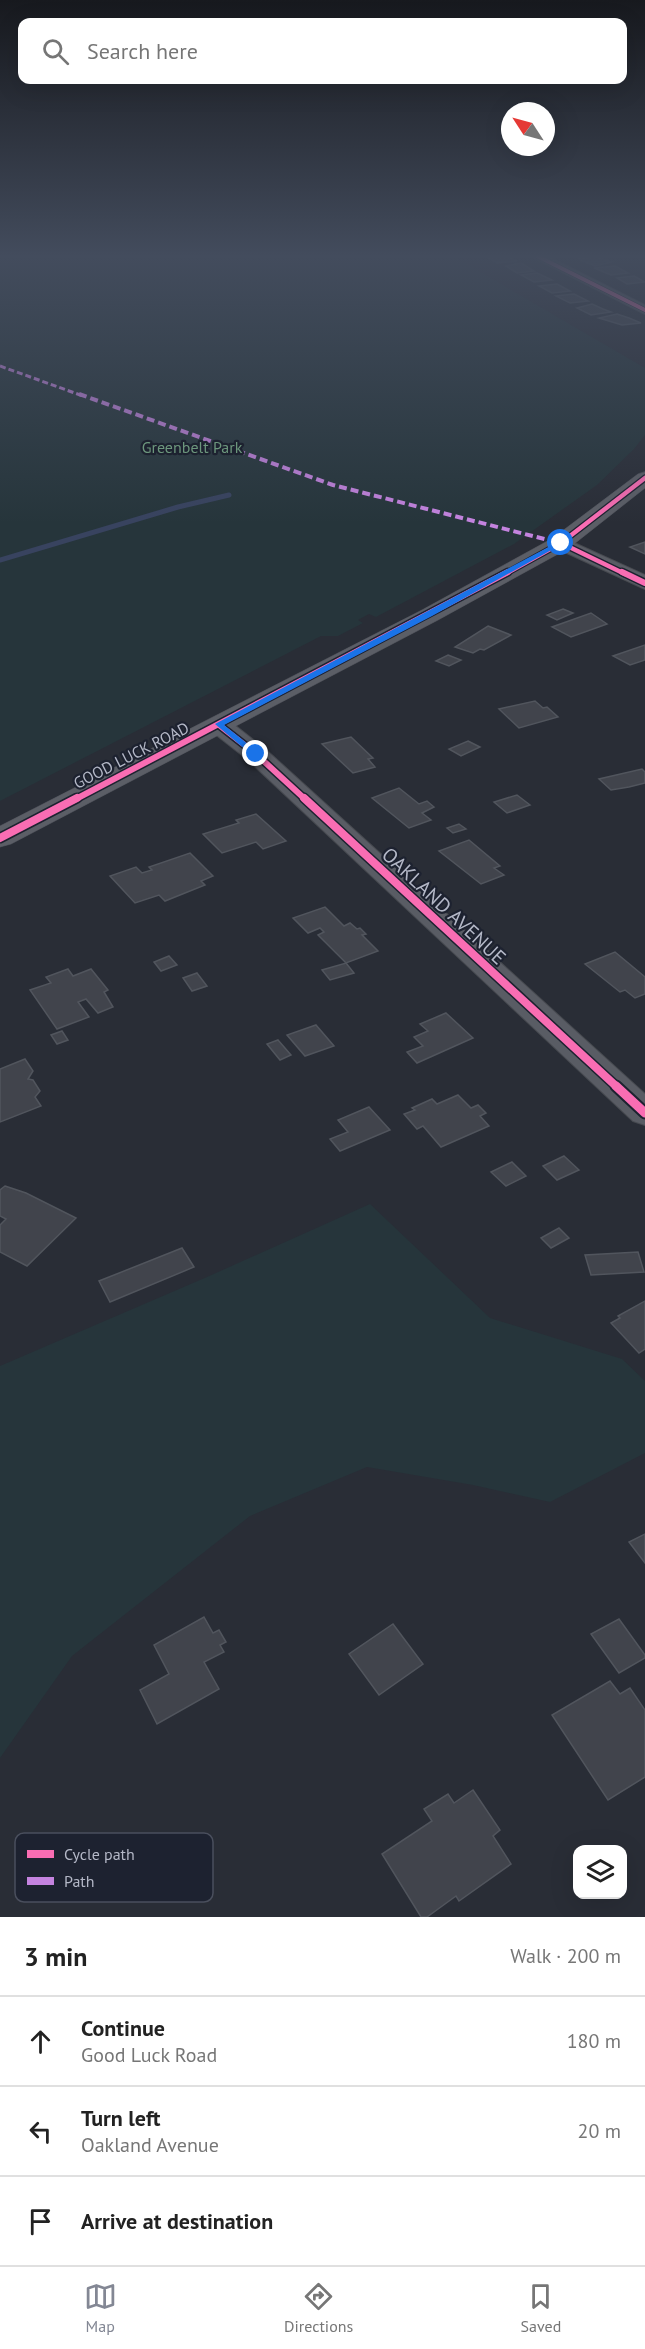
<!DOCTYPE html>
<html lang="en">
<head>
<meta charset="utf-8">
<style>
  :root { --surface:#fff; --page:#f2f2f2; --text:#222; --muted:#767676; --line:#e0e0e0; --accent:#838794 }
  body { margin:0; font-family:"PT Sans",sans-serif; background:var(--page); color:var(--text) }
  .controls { position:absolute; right:18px; bottom:18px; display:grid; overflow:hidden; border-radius:12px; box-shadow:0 6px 24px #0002 }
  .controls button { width:54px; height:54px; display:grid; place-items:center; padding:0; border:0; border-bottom:2px solid var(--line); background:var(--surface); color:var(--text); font:30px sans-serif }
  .compass { position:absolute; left:501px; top:102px; width:54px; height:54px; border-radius:50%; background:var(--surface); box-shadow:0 6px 24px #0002; rotate:306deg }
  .stop { position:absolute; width:18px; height:18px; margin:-14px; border:4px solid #1a73e8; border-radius:50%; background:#fff }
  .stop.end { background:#1a73e8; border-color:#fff; box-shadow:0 2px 6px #0008 }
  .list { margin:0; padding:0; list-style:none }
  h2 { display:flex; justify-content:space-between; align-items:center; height:78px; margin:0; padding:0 24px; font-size:26px }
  h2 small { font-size:20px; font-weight:400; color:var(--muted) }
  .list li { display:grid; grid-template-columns:39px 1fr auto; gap:18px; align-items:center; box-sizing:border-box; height:90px; padding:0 24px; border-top:2px solid var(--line) }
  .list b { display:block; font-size:22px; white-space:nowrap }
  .list p { margin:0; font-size:20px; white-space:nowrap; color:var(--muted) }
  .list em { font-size:20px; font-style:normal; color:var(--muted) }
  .icon { flex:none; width:33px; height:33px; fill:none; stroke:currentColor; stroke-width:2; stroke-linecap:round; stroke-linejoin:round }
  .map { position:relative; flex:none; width:645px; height:1917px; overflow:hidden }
  .search { position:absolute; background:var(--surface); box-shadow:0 6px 24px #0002; left:18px; right:18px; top:18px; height:66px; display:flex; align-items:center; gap:15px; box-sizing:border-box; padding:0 21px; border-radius:12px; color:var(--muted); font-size:22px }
  .sheet { height:348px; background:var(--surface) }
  nav { display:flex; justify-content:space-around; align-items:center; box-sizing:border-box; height:84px; border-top:2px solid var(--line); background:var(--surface); font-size:16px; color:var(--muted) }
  nav a { display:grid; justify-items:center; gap:3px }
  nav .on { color:var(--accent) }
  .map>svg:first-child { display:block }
  .green { fill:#26353b }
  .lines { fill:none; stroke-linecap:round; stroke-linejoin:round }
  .stream { stroke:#38435f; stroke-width:5 }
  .building { fill:#41444c; stroke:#51555d; stroke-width:1.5 }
  .minor-casing { stroke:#474a50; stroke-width:2 }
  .major-casing { stroke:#474a53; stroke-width:1 }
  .minor { fill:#595c64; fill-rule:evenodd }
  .major { fill:#5b5e66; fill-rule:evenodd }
  .quiet-far1 { stroke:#c483df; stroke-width:3; stroke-dasharray:6 3; stroke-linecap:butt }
  .quiet { stroke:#c483df; stroke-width:4; stroke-dasharray:8 4; stroke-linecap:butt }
  .cycleway-far4-casing { stroke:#1d2230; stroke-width:5 }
  .cycleway-far3-casing { stroke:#1d2230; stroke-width:7 }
  .cycleway-far2-casing { stroke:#1d2230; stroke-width:9 }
  .cycleway-far1-casing { stroke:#1d2230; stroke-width:11 }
  .cycleway-casing { stroke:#1d2230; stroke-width:13 }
  .cycleway-far4 { stroke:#f96db3; stroke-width:4 }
  .cycleway-far3 { stroke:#f96db3; stroke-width:4.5 }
  .cycleway-far2 { stroke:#f96db3; stroke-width:6 }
  .cycleway-far1 { stroke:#f96db3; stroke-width:8 }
  .cycleway { stroke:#f96db3; stroke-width:9 }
  .route { fill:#1a73e8 }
  .labels { text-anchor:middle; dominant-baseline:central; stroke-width:4.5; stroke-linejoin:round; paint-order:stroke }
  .far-park-label { font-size:16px; fill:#6c967c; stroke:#1d2230 }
  .far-street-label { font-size:16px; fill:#b4b8c7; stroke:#1d2230 }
  .street-label { font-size:20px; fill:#b4b8c7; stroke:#1d2230 }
  .key { fill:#1d2230; stroke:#4a4f5d; stroke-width:1.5 }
  .key-label { font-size:16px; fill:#b4b8c7 }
</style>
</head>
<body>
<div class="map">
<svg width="645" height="1917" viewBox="0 0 645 1917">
  <rect width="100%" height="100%" fill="#292d36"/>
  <g class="green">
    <polygon points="0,255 451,255 645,368 645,435 634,449 597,485 514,544 376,617 369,614 358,620 363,623 338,636 321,636 0,801"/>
    <polygon points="370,1204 490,1318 622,1359 645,1381 645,1453 550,1502 473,1485 367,1467 250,1516 72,1656 0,1758 0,1366 207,1277"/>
  </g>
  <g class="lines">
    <polyline class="stream" points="0,560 178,507 229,495"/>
  </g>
  <g class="building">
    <polygon points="488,255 503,255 517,261 497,263 485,256"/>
    <polygon points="597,257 612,262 595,266 578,259"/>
    <polygon points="521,263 534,271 517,273 506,266"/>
    <polygon points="615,266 628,273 611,275 594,268"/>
    <polygon points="537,273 552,280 534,282 521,275"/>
    <polygon points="634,276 645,282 627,284 617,278"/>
    <polygon points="557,284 570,291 552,293 539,286"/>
    <polygon points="574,294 588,301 570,303 556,296"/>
    <polygon points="592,304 603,309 611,312 591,315 577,308"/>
    <polygon points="617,314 629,318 641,323 622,325 599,318"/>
    <polygon points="645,542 645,554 630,547"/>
    <polygon points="563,609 573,613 557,620 547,615"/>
    <polygon points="591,613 607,624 571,637 552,627"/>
    <polygon points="488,626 511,635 484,650 480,649 473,653 455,647"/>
    <polygon points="645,645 645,660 630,665 613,656"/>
    <polygon points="448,655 461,660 449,666 436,661"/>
    <polygon points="535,701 543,708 547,707 558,717 519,728 499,709"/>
    <polygon points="351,737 373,758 368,759 375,767 353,773 322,744"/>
    <polygon points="468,741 480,747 461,756 449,749"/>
    <polygon points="642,769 645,772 645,783 629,787 611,790 599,779"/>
    <polygon points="399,788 419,804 427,801 434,807 422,813 431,820 409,828 372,798"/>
    <polygon points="517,795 530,805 507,813 494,802"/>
    <polygon points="256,814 286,841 263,849 256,842 222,853 203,834 239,823 236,820"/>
    <polygon points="459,824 466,829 453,833 447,828"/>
    <polygon points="469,840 500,866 494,868 504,875 481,884 439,851"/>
    <polygon points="190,853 213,876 201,881 205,885 165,901 159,895 135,903 110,876 136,867 142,873 152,870 149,867"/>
    <polygon points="325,907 344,926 350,923 357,929 360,928 366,934 362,935 378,951 346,963 318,935 324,932 320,928 308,933 293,918"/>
    <polygon points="615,952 645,977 645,994 635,998 625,990 620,992 585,964"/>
    <polygon points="169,956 177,965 161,971 154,962"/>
    <polygon points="346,963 354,973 330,980 322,970"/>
    <polygon points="68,969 73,976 91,969 108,990 104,992 113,1007 98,1013 86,999 78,1002 89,1017 57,1029 30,990 51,983 46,977"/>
    <polygon points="197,973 207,986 192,991 183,978"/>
    <polygon points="446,1013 473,1038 417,1063 407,1052 423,1046 414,1037 428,1031 420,1024"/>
    <polygon points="316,1025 334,1046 305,1056 287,1035"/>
    <polygon points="62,1031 68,1040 57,1044 51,1035"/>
    <polygon points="278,1040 291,1055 280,1060 267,1044"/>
    <polygon points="25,1059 33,1071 28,1079 33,1080 40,1091 35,1097 41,1106 0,1122 0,1069"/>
    <polygon points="458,1095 471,1108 478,1105 486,1113 480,1116 489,1126 441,1147 423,1126 417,1129 404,1114 415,1110 412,1108 432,1099 437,1104"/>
    <polygon points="369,1107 390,1130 340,1151 330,1139 348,1132 338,1120"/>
    <polygon points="564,1156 579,1170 557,1180 543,1166"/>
    <polygon points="512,1162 526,1176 506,1186 491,1172"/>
    <polygon points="5,1186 26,1193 76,1218 27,1266 0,1252 0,1225 6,1219 0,1216 0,1190"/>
    <polygon points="559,1228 569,1238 551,1248 541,1238"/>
    <polygon points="182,1248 194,1267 110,1302 99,1281"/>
    <polygon points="638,1252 644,1272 591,1275 585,1255"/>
    <polygon points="645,1301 645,1349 639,1353 611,1323 620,1318 618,1316"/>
    <polygon points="645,1534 645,1563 629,1542"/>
    <polygon points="204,1617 213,1633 219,1630 226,1642 220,1645 224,1652 204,1662 219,1689 157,1724 140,1690 169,1674 154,1645"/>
    <polygon points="619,1619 645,1655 645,1658 619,1673 591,1634"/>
    <polygon points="393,1624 423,1664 379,1695 349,1654"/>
    <polygon points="610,1681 620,1694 630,1688 645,1710 645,1777 608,1800 552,1715"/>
    <polygon points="473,1790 500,1830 493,1836 511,1864 459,1901 456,1896 427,1917 421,1917 382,1854 432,1821 424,1809 448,1794 454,1803"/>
  </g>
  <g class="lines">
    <defs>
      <g id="minor">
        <polygon points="529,255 545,255 645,305 645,314"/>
        <polygon points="561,537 645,575 645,589 554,547 551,543 554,539"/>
        <polygon points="219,718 228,720 265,749 645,1094 645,1125 633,1121 247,759 210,730 207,725 210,720"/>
      </g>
      <polygon id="major" points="645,472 645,488 569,548 438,620 11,844 0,847 0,826 422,610 553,538 638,474"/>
    </defs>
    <use href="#minor" class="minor-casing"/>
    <use href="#major" class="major-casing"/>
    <use href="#minor" class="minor"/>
    <use href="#major" class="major"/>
    <polyline class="quiet-far1" points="0,366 83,396"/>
    <polyline class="quiet" points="79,394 333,485 560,543"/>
    <defs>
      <polyline id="cycleway-far4" points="535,255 645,310"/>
      <g id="cycleway-far3">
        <polyline points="561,543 625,574"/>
        <polyline points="505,574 561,543 645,478"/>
      </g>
      <g id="cycleway-far2">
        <polyline points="622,572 645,583"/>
        <polyline points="219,725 256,754 306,800"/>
        <polyline points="74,800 508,572"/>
      </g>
      <g id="cycleway-far1">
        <polyline points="304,798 617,1087"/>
        <polyline points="0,838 77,798"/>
      </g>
      <polyline id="cycleway" points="616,1086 645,1113"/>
    </defs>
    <use href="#cycleway-far4" class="cycleway-far4-casing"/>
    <use href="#cycleway-far3" class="cycleway-far3-casing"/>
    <use href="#cycleway-far2" class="cycleway-far2-casing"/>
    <use href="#cycleway-far1" class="cycleway-far1-casing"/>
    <use href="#cycleway" class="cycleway-casing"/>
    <use href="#cycleway-far4" class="cycleway-far4"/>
    <use href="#cycleway-far3" class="cycleway-far3"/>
    <use href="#cycleway-far2" class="cycleway-far2"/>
    <use href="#cycleway-far1" class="cycleway-far1"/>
    <use href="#cycleway" class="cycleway"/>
  </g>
  <linearGradient id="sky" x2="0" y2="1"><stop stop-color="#17191e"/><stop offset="0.49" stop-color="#434c5d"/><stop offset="1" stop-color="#434c5d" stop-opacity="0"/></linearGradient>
  <rect width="645" height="523" fill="url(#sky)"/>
  <polygon class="route" points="558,542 564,543 432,616 224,725 258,752 258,756 253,756 215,724"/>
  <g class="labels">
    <g class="far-park-label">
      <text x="192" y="447">Greenbelt Park</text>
    </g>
    <g class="far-street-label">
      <text transform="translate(131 755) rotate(-27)">GOOD LUCK ROAD</text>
    </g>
    <g class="street-label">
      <text transform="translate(444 906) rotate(43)">OAKLAND AVENUE</text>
    </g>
  </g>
  <rect x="15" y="1833" width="198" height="69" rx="9" class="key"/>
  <rect x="27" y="1850" width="27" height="8" fill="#f96db3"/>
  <rect x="27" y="1877" width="27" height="8" fill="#c483df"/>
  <g class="key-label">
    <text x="64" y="1860">Cycle path</text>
    <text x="64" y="1887">Path</text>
  </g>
</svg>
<div class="controls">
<button><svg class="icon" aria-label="layers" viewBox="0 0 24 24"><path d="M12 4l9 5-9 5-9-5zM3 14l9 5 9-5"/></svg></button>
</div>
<svg class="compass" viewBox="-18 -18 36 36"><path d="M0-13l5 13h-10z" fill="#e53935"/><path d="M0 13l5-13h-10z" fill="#767676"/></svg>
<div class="stop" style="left:561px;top:543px"></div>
<div class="stop end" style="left:256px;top:754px"></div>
<div class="search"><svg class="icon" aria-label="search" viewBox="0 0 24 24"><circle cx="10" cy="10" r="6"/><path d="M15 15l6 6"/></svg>Search here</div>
</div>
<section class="sheet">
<h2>3 min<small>Walk · 200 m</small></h2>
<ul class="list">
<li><svg class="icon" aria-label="ahead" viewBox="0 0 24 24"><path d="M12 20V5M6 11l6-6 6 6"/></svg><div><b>Continue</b><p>Good Luck Road</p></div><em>180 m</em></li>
<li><svg class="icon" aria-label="left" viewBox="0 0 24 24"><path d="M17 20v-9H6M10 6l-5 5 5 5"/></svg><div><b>Turn left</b><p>Oakland Avenue</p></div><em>20 m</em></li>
<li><svg class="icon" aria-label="arrive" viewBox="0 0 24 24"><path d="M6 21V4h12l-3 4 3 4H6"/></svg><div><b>Arrive at destination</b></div></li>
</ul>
</section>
<nav>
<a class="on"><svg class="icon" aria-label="map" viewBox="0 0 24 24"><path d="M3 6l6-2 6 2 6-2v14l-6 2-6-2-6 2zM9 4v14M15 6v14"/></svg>Map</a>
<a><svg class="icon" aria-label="directions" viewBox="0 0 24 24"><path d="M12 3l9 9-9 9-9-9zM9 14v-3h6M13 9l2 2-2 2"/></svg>Directions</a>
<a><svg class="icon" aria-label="saved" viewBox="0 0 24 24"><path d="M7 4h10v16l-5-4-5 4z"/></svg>Saved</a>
</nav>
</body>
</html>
